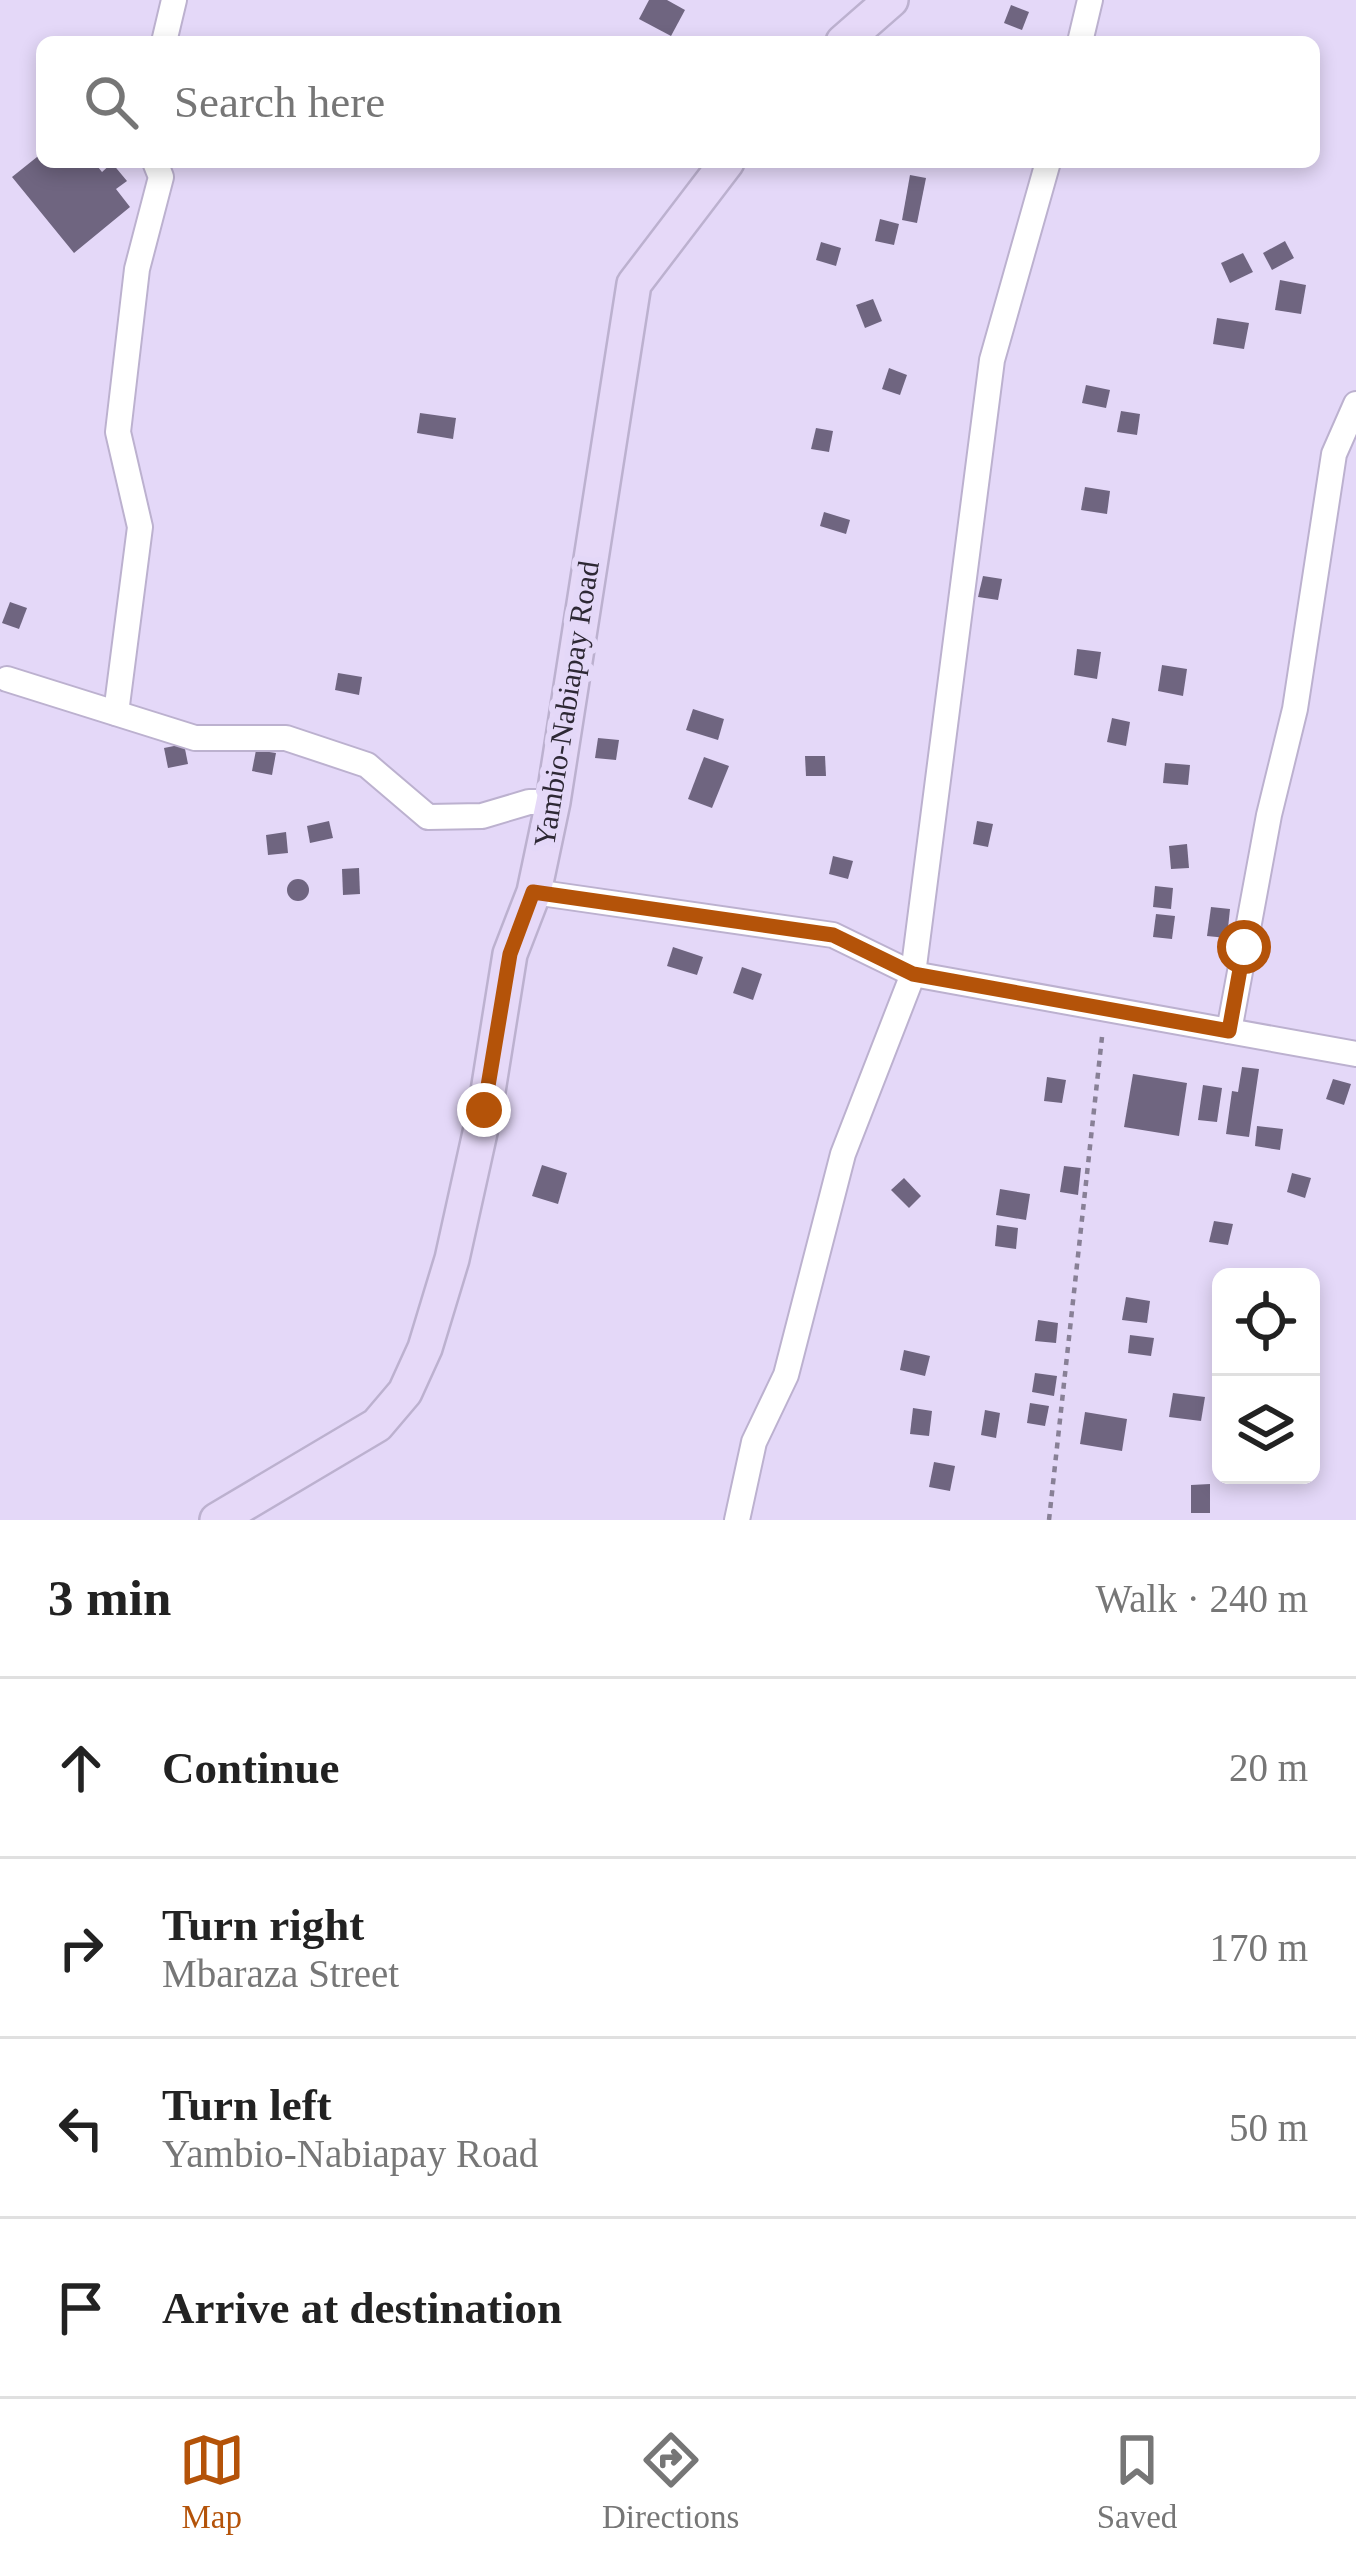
<!DOCTYPE html>
<html lang="en">
<head>
<meta charset="utf-8">
<style>
  :root { --surface:#fff; --page:#f6f6f6; --text:#222; --muted:#767676; --line:#e0e0e0; --accent:#b45309 }
  body { margin:0; font-family:Georgia,serif; background:var(--page); color:var(--text) }
  .controls { position:absolute; right:36px; bottom:36px; display:grid; overflow:hidden; border-radius:18px; box-shadow:0 6px 18px #0003 }
  .controls button { width:108px; height:108px; display:grid; place-items:center; padding:0; border:0; border-bottom:3px solid var(--line); background:var(--surface); color:var(--text); font:60px sans-serif }
  .stop { position:absolute; width:36px; height:36px; margin:-27px; border:9px solid #b45309; border-radius:50%; background:#fff }
  .stop.end { background:#b45309; border-color:#fff; box-shadow:0 3px 12px #0008 }
  .list { margin:0; padding:0; list-style:none }
  h2 { display:flex; justify-content:space-between; align-items:center; height:156px; margin:0; padding:0 48px; font-size:51px }
  h2 small { font-size:39px; font-weight:400; color:var(--muted) }
  .list li { display:grid; grid-template-columns:78px 1fr auto; gap:36px; align-items:center; box-sizing:border-box; height:180px; padding:0 48px; border-top:3px solid var(--line) }
  .list b { display:block; font-size:45px; white-space:nowrap }
  .list p { margin:0; font-size:39px; white-space:nowrap; color:var(--muted) }
  .list em { font-size:39px; font-style:normal; color:var(--muted) }
  .icon { flex:none; width:66px; height:66px; fill:none; stroke:currentColor; stroke-width:2; stroke-linecap:round; stroke-linejoin:round }
  .map { position:relative; flex:none; width:1356px; height:1520px; overflow:hidden }
  .search { position:absolute; background:var(--surface); box-shadow:0 6px 18px #0003; left:36px; right:36px; top:36px; height:132px; display:flex; align-items:center; gap:30px; box-sizing:border-box; padding:0 42px; border-radius:18px; color:var(--muted); font-size:45px }
  .sheet { height:876px; background:var(--surface) }
  nav { display:flex; justify-content:space-around; align-items:center; box-sizing:border-box; height:168px; border-top:3px solid var(--line); background:var(--surface); font-size:33px; color:var(--muted) }
  nav a { display:grid; justify-items:center; gap:6px }
  nav .on { color:var(--accent) }
  .map>svg:first-child { display:block }
  .building { fill:#6f6580 }
  .lines { fill:none; stroke-linecap:round; stroke-linejoin:round }
  .street-casing { stroke:#bcb1cf; stroke-width:28 }
  .secondary-casing { stroke:#bcb1cf; stroke-width:38 }
  .path { stroke:#888096; stroke-width:4.5; stroke-dasharray:6 6; stroke-linecap:butt }
  .street { stroke:#fff; stroke-width:24 }
  .secondary { stroke:#e6d9f8; stroke-width:33 }
  .route { stroke:#b45309; stroke-width:15 }
  .labels { text-anchor:middle; dominant-baseline:central; stroke-width:12; stroke-linejoin:round; paint-order:stroke }
  .street-label { font-size:30px; fill:#2d2834; stroke:#e4d8f8 }
</style>
</head>
<body>
<div class="map">
<svg width="1356" height="1520" viewBox="0 0 1356 1520">
  <rect width="100%" height="100%" fill="#e4d8f8"/>
  <g class="building">
    <polygon points="649,0 667,0 685,10 671,36 639,19"/>
    <polygon points="1011,5 1029,12 1022,30 1004,23"/>
    <polygon points="42,153 42,162 94,162 102,172 112,163 127,181 116,189 130,207 74,253 12,177"/>
    <polygon points="910,175 926,178 917,223 902,220"/>
    <polygon points="880,219 899,224 894,245 875,241"/>
    <polygon points="1285,241 1294,258 1272,270 1263,253"/>
    <polygon points="821,242 841,248 836,266 816,260"/>
    <polygon points="1243,253 1253,272 1230,283 1221,263"/>
    <polygon points="1280,280 1306,285 1301,314 1275,310"/>
    <polygon points="873,299 882,321 865,328 856,305"/>
    <polygon points="1217,318 1249,323 1244,349 1213,344"/>
    <polygon points="889,368 907,375 900,395 882,389"/>
    <polygon points="1086,385 1110,390 1106,408 1082,403"/>
    <polygon points="1121,411 1140,414 1137,435 1117,432"/>
    <polygon points="420,413 456,418 453,439 417,433"/>
    <polygon points="816,428 833,431 829,452 811,449"/>
    <polygon points="1085,487 1110,491 1107,514 1081,510"/>
    <polygon points="824,512 850,520 846,534 820,526"/>
    <polygon points="983,576 1002,579 998,600 978,597"/>
    <polygon points="10,602 27,608 19,629 2,623"/>
    <polygon points="1077,649 1101,652 1097,679 1074,675"/>
    <polygon points="1162,665 1187,669 1183,696 1158,691"/>
    <polygon points="338,673 362,677 359,695 335,690"/>
    <polygon points="693,709 724,719 718,740 686,730"/>
    <polygon points="1112,718 1130,722 1126,746 1107,742"/>
    <polygon points="598,738 619,740 616,760 595,758"/>
    <polygon points="184,744 188,764 168,768 164,748"/>
    <polygon points="256,750 276,753 272,775 252,771"/>
    <polygon points="805,756 825,756 826,776 806,776"/>
    <polygon points="704,757 729,766 712,808 688,799"/>
    <polygon points="1165,763 1190,765 1188,785 1163,783"/>
    <polygon points="329,821 333,838 310,843 307,826"/>
    <polygon points="977,821 993,824 988,847 973,844"/>
    <polygon points="286,832 288,853 268,855 266,835"/>
    <polygon points="1187,844 1189,868 1171,869 1169,846"/>
    <polygon points="833,856 853,861 848,879 829,874"/>
    <polygon points="359,868 360,894 343,895 342,869"/>
    <circle cx="298" cy="890" r="11"/>
    <polygon points="1155,886 1173,888 1171,909 1153,907"/>
    <polygon points="1211,907 1230,909 1227,938 1207,936"/>
    <polygon points="1156,914 1175,916 1172,939 1153,937"/>
    <polygon points="673,947 703,957 697,975 667,966"/>
    <polygon points="742,967 762,974 753,1000 733,993"/>
    <polygon points="1242,1067 1259,1069 1249,1137 1226,1134 1232,1091 1238,1092"/>
    <polygon points="1133,1074 1187,1083 1179,1136 1124,1127"/>
    <polygon points="1047,1077 1066,1080 1062,1103 1044,1101"/>
    <polygon points="1333,1079 1351,1084 1344,1105 1326,1099"/>
    <polygon points="1203,1085 1222,1088 1217,1122 1198,1120"/>
    <polygon points="1257,1126 1283,1129 1280,1150 1255,1146"/>
    <polygon points="542,1165 567,1173 558,1204 532,1196"/>
    <polygon points="1064,1166 1081,1168 1078,1195 1060,1192"/>
    <polygon points="1292,1173 1311,1178 1305,1198 1287,1192"/>
    <polygon points="904,1178 921,1196 909,1208 891,1190"/>
    <polygon points="1000,1189 1030,1194 1026,1220 996,1215"/>
    <polygon points="1214,1221 1233,1224 1228,1245 1209,1242"/>
    <polygon points="997,1225 1018,1228 1016,1249 995,1246"/>
    <polygon points="1126,1297 1150,1301 1147,1323 1122,1320"/>
    <polygon points="1038,1320 1058,1323 1056,1343 1035,1341"/>
    <polygon points="1130,1335 1154,1338 1151,1356 1128,1353"/>
    <polygon points="904,1350 930,1356 925,1376 900,1370"/>
    <polygon points="1035,1373 1057,1376 1054,1396 1032,1392"/>
    <polygon points="1173,1393 1205,1397 1201,1421 1169,1417"/>
    <polygon points="1030,1403 1049,1406 1045,1426 1027,1423"/>
    <polygon points="913,1408 932,1411 929,1436 910,1434"/>
    <polygon points="985,1410 1000,1413 996,1438 981,1435"/>
    <polygon points="1085,1412 1127,1419 1122,1451 1080,1444"/>
    <polygon points="934,1462 955,1466 950,1491 929,1487"/>
    <polygon points="1210,1484 1210,1513 1191,1513 1191,1485"/>
  </g>
  <g class="lines">
    <defs>
      <g id="street">
        <polyline points="164,42 174,0"/>
        <polyline points="1080,42 1090,0"/>
        <polyline points="7,679 195,738 286,738 367,765 428,817 482,816 529,802 553,802"/>
        <polyline points="116,713 140,527 118,432 137,269 161,177 155,162"/>
        <polyline points="534,892 833,935 913,974 1356,1054"/>
        <polyline points="1229,1031 1269,815 1295,709 1334,454 1356,404"/>
        <polyline points="737,1520 754,1442 786,1375 843,1154 913,974 992,360 1048,162"/>
      </g>
      <g id="secondary">
        <polyline points="843,42 891,0"/>
        <polyline points="217,1520 377,1425 405,1392 425,1348 452,1259 485,1110 510,954 534,892 553,802 634,284 727,162"/>
      </g>
    </defs>
    <use href="#street" class="street-casing"/>
    <use href="#secondary" class="secondary-casing"/>
    <polyline class="path" points="1049,1520 1102,1037"/>
    <use href="#street" class="street"/>
    <use href="#secondary" class="secondary"/>
  </g>
  <g class="lines">
    <polyline class="route" points="484,1110 510,954 533,892 833,935 913,974 1229,1031 1244,947"/>
  </g>
  <g class="labels">
    <g class="street-label">
      <text transform="translate(566 704) rotate(-81)">Yambio-Nabiapay Road</text>
    </g>
  </g>
</svg>
<div class="controls">
<button><svg class="icon" aria-label="locate" viewBox="0 0 24 24"><circle cx="12" cy="12" r="6"/><path d="M12 2v4M12 18v4M2 12h4M18 12h4"/></svg></button>
<button><svg class="icon" aria-label="layers" viewBox="0 0 24 24"><path d="M12 4l9 5-9 5-9-5zM3 14l9 5 9-5"/></svg></button>
</div>
<div class="stop" style="left:1244px;top:947px"></div>
<div class="stop end" style="left:484px;top:1110px"></div>
<div class="search"><svg class="icon" aria-label="search" viewBox="0 0 24 24"><circle cx="10" cy="10" r="6"/><path d="M15 15l6 6"/></svg>Search here</div>
</div>
<section class="sheet">
<h2>3 min<small>Walk · 240 m</small></h2>
<ul class="list">
<li><svg class="icon" aria-label="ahead" viewBox="0 0 24 24"><path d="M12 20V5M6 11l6-6 6 6"/></svg><div><b>Continue</b></div><em>20 m</em></li>
<li><svg class="icon" aria-label="right" viewBox="0 0 24 24"><path d="M7 20v-9h11M14 6l5 5-5 5"/></svg><div><b>Turn right</b><p>Mbaraza Street</p></div><em>170 m</em></li>
<li><svg class="icon" aria-label="left" viewBox="0 0 24 24"><path d="M17 20v-9H6M10 6l-5 5 5 5"/></svg><div><b>Turn left</b><p>Yambio-Nabiapay Road</p></div><em>50 m</em></li>
<li><svg class="icon" aria-label="arrive" viewBox="0 0 24 24"><path d="M6 21V4h12l-3 4 3 4H6"/></svg><div><b>Arrive at destination</b></div></li>
</ul>
</section>
<nav>
<a class="on"><svg class="icon" aria-label="map" viewBox="0 0 24 24"><path d="M3 6l6-2 6 2 6-2v14l-6 2-6-2-6 2zM9 4v14M15 6v14"/></svg>Map</a>
<a><svg class="icon" aria-label="directions" viewBox="0 0 24 24"><path d="M12 3l9 9-9 9-9-9zM9 14v-3h6M13 9l2 2-2 2"/></svg>Directions</a>
<a><svg class="icon" aria-label="saved" viewBox="0 0 24 24"><path d="M7 4h10v16l-5-4-5 4z"/></svg>Saved</a>
</nav>
</body>
</html>
